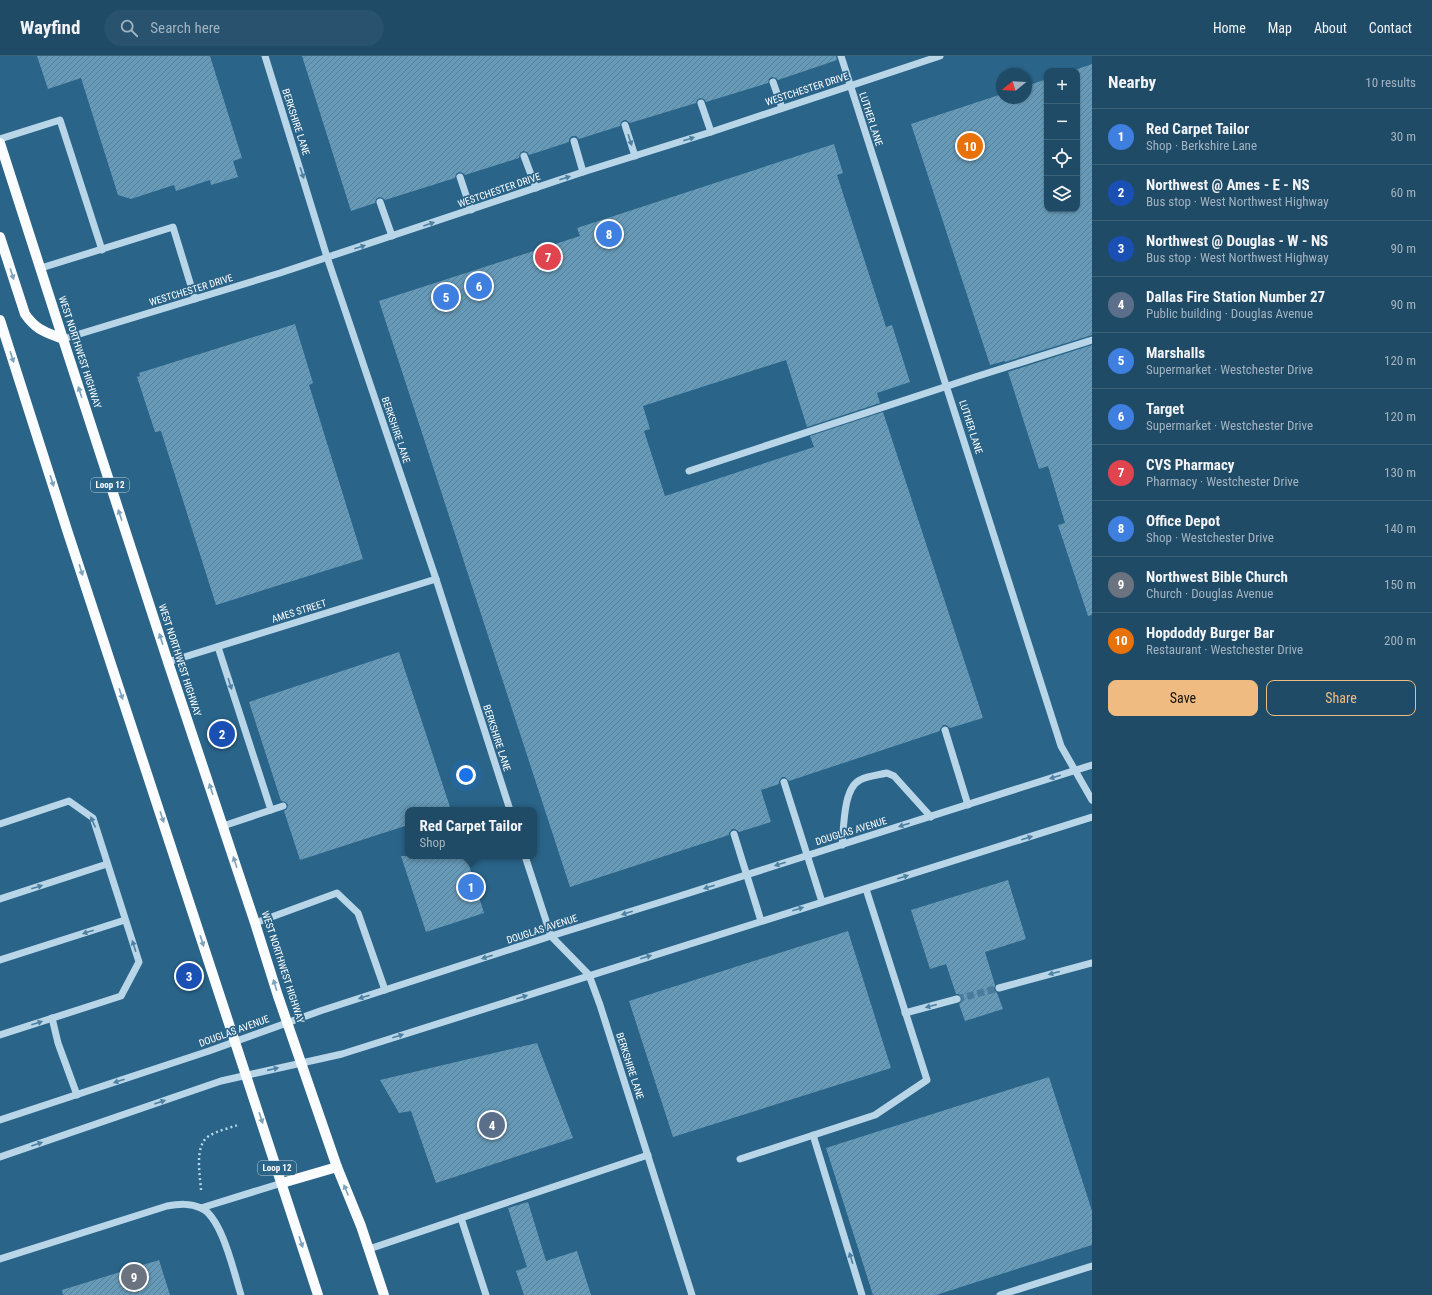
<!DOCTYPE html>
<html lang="en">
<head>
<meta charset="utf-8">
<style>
  :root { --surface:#204b67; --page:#28526d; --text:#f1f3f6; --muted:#a2b3c0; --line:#3d637b; --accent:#efbb80 }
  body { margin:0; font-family:"Roboto Condensed",sans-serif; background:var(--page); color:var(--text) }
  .controls { position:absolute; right:12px; top:12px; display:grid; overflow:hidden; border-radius:8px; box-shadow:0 1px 3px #0004 }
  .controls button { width:36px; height:36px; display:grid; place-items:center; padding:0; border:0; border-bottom:1px solid var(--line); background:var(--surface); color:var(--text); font:20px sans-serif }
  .compass { position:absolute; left:996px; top:12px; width:36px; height:36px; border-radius:50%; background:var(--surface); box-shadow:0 1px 3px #0004; rotate:252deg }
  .you { position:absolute; left:466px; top:719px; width:14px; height:14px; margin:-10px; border:3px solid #fff; border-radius:50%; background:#1a73e8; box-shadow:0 0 0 6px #1a73e833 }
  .badge { display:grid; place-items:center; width:26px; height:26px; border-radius:50%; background:var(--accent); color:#fff; font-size:13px; font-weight:700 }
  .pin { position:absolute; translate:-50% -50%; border:2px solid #fff; box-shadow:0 1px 4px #0006 }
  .popup { position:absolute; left:405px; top:751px; width:132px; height:52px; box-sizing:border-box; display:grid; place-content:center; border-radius:8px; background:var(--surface); filter:drop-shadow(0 1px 3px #0005); font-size:13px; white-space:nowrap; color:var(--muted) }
  .popup b { font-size:15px; color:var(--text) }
  .popup::after { content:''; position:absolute; left:50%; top:100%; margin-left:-8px; border:8px solid transparent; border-top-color:var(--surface) }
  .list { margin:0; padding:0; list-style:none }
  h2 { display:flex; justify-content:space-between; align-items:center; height:52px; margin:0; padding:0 16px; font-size:17px }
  h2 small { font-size:13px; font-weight:400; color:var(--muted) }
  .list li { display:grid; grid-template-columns:26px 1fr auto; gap:12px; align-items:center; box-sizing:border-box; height:56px; padding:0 16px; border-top:1px solid var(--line) }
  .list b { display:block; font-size:15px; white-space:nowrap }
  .list p { margin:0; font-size:13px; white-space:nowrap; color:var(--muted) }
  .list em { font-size:13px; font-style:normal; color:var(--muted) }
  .actions { display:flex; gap:8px; padding:12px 16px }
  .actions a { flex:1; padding:9px 0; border:1px solid var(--accent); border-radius:8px; text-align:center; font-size:14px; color:var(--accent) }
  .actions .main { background:var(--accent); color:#111 }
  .icon { flex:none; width:22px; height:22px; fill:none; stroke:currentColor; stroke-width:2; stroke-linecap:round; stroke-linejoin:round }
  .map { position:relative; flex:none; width:1092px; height:1239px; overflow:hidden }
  header { display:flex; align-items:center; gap:24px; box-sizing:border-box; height:56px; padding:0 20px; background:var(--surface); border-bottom:1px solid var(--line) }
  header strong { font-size:19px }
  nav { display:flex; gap:22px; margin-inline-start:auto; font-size:14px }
  .search { width:280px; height:36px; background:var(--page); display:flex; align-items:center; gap:10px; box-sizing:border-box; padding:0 14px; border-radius:22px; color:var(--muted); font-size:15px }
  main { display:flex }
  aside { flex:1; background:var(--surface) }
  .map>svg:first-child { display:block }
  .building { fill:url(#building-hatch) }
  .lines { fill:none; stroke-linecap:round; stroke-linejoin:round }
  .minor-tunnel { stroke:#4a7b9b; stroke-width:7; stroke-dasharray:7 3.5; stroke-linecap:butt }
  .path { stroke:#b8d6e8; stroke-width:2.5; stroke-dasharray:2 3; stroke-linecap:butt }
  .minor { stroke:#b8d6e8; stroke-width:7 }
  .major { stroke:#fafcfe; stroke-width:10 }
  .oneway { fill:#4e80a1 }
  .oneway2 { fill:#7da1b8 }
  .labels { text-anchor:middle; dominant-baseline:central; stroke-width:3.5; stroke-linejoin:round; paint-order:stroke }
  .shield { fill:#2a6489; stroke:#bfd0dc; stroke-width:1 }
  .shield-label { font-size:9px; font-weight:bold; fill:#fff }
  .street-label { font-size:10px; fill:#fff; stroke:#2a6489 }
</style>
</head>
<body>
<header>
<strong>Wayfind</strong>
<div class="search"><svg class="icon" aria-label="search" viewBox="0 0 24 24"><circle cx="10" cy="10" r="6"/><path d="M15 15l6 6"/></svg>Search here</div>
<nav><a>Home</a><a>Map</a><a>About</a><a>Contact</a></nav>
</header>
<main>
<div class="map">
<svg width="1092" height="1239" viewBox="0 0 1092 1239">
  <defs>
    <pattern id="building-hatch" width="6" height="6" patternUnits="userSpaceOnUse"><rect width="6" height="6" fill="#669ab9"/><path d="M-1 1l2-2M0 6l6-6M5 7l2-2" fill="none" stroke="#5d7f93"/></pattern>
  </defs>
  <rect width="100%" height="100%" fill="#2a6489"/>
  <g class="building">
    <polygon points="37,0 210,0 242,102 233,105 238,121 211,129 210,124 176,135 174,129 131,143 118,139 81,22 48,33"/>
    <polygon points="302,0 836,0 837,4 778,24 776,22 772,21 769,23 768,27 706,46 704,43 700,42 697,44 696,47 630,67 626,64 624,64 621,66 620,70 579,83 576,80 572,80 569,83 569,86 529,99 527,96 523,95 520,97 519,102 465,119 463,117 459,116 456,118 455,122 385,144 383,142 379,141 376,143 375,147 351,155"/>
    <polygon points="1092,8 1092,279 1005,306 1005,305 990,309 911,68 1002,38 1002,42 1026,42 1026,30 1047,23 1047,153 1077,153 1077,15 1072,15"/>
    <polygon points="834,88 843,117 837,119 886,271 892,269 910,326 877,337 880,347 807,371 786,304 643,350 650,373 644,375 665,440 814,391 810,380 883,356 983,662 950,672 946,669 943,669 940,673 940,675 789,725 785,721 782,721 779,725 779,728 761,734 771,766 739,776 735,773 732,773 729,777 729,779 570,831 379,245 580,180 577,172"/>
    <polygon points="295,268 313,327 309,329 363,503 216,549 161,375 155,376 137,321 140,320 139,317"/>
    <polygon points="1092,289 1092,559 1088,560 1058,469 1065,467 1048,410 1039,413 1008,316"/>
    <polygon points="399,596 451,754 408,754 408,769 300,804 284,755 287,753 288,749 286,746 281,745 249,646"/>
    <polygon points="401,800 466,800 484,857 426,876"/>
    <polygon points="1008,824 1026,883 985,896 995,929 994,934 997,937 1003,953 965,965 959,948 962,945 962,941 959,938 956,938 946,908 930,913 911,854"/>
    <polygon points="848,875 891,1012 673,1081 629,945"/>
    <polygon points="537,987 573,1082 436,1127 411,1055 399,1057 380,1024"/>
    <polygon points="1049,1021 1092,1155 1092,1189 936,1239 873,1239 826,1092"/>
    <polygon points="528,1146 546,1205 577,1195 591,1239 524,1239 516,1215 527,1211 508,1152"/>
    <polygon points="159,1204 170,1239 63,1239 62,1234"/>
  </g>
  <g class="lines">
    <polyline class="minor-tunnel" points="957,943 999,932"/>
    <path class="path" d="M201 1134C200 1119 194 1089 209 1080 217 1075 229 1072 238 1069"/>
    <g class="minor">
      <polyline points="265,0 327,201 436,523 510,754"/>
      <polyline points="841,0 1061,690 1092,744"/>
      <polyline points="773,26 782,52"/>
      <polyline points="701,47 711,76"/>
      <polyline points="625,69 635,100"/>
      <polyline points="0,83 60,64 102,194"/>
      <polyline points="574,85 583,116"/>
      <polyline points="524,100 536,132"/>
      <polyline points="460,121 471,154"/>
      <polyline points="380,146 392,180"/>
      <polyline points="41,212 173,171 195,243"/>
      <polyline points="63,283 280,217 583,116 711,76 940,0"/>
      <polyline points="689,415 975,321 1092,284"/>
      <polyline points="218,591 271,754"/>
      <polyline points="168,606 436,523"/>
      <polyline points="945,674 968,749"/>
      <polyline points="784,726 822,846"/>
      <polyline points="0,768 69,745 93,762 139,906 121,940 0,979"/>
      <polyline points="223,770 283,750"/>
      <polyline points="734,778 761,865"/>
      <path d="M842 789C844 772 843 732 860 724 867 720 878 719 887 717L894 720 931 761"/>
      <polyline points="525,800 551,880 589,919 600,949 692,1239"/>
      <polyline points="0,843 107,808"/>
      <polyline points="255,867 337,837 358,857 385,934"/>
      <polyline points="0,904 125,864"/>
      <polyline points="999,932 1092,907"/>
      <polyline points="905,957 957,943"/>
      <polyline points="52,962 58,987 77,1039"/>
      <polyline points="0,1064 209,995 320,955 551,880 664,845 1092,709"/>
      <polyline points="813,1079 862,1239"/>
      <polyline points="0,1101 221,1025 342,998 1092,761"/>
      <polyline points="740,1103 875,1059 927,1024 866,833"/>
      <polyline points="201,1152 282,1127"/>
      <polyline points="461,1162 486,1239"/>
      <polyline points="369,1193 648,1099"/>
      <path d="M0 1203 167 1150C179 1148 190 1147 201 1152 222 1161 234 1217 241 1239"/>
      <polyline points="1000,1239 1092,1210"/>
    </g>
    <g class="major">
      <polyline points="0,87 63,283 168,606 255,867 278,940 337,1111 361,1170 384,1239"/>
      <path d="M0 181 25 258C36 274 45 276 63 283"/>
      <polyline points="0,264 68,477 318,1239"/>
      <polyline points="282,1127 337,1111"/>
    </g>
  </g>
  <defs><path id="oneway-solid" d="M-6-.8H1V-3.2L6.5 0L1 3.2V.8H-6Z"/></defs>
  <g class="oneway">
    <use href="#oneway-solid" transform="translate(689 83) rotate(-17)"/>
    <use href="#oneway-solid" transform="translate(630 84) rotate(72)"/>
    <use href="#oneway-solid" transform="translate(302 117) rotate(72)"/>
    <use href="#oneway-solid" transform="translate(565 122) rotate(-18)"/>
    <use href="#oneway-solid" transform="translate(429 168) rotate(-19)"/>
    <use href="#oneway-solid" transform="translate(360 191) rotate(-18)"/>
    <use href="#oneway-solid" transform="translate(230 628) rotate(72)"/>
    <use href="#oneway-solid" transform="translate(1055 721) rotate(163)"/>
    <use href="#oneway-solid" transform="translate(93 766) rotate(-114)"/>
    <use href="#oneway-solid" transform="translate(904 769) rotate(162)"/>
    <use href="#oneway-solid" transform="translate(1027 782) rotate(-18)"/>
    <use href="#oneway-solid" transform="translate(780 808) rotate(162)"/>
    <use href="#oneway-solid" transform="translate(903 821) rotate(-18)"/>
    <use href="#oneway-solid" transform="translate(37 831) rotate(-18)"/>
    <use href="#oneway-solid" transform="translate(709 831) rotate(162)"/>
    <use href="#oneway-solid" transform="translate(798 853) rotate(-17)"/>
    <use href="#oneway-solid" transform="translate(627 857) rotate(163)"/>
    <use href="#oneway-solid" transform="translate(88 876) rotate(162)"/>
    <use href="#oneway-solid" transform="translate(134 890) rotate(-108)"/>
    <use href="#oneway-solid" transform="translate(487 901) rotate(162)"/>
    <use href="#oneway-solid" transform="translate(646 901) rotate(-18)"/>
    <use href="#oneway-solid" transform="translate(1054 917) rotate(165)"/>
    <use href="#oneway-solid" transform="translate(364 941) rotate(162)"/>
    <use href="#oneway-solid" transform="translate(522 941) rotate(-18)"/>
    <use href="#oneway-solid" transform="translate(931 950) rotate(165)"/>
    <use href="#oneway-solid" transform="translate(37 967) rotate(-18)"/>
    <use href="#oneway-solid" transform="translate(398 980) rotate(-18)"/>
    <use href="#oneway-solid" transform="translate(273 1013) rotate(-13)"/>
    <use href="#oneway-solid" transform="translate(119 1025) rotate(162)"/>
    <use href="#oneway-solid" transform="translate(160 1046) rotate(-19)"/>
    <use href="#oneway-solid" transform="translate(37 1088) rotate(-19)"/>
    <use href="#oneway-solid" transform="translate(851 1202) rotate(-107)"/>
  </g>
  <g class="oneway2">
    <use href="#oneway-solid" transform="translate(12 218) rotate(72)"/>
    <use href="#oneway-solid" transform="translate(12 301) rotate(72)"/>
    <use href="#oneway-solid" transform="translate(80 336) rotate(-108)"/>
    <use href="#oneway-solid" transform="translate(52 425) rotate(72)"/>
    <use href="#oneway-solid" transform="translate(120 459) rotate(-108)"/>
    <use href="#oneway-solid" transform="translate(81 514) rotate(72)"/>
    <use href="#oneway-solid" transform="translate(161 583) rotate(-108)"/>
    <use href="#oneway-solid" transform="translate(121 638) rotate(72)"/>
    <use href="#oneway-solid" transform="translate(211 733) rotate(-108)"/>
    <use href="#oneway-solid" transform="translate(162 761) rotate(72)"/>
    <use href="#oneway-solid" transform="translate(235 806) rotate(-108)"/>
    <use href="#oneway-solid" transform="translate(202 885) rotate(72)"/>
    <use href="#oneway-solid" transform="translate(275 929) rotate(-107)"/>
    <use href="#oneway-solid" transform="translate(261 1062) rotate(72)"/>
    <use href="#oneway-solid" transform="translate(346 1134) rotate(-112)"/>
    <use href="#oneway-solid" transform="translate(301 1186) rotate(72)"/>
  </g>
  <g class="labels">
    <g class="shield">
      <rect x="91" y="422" width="38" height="14" rx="3"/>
      <rect x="258" y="1105" width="38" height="14" rx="3"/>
    </g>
    <g class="shield-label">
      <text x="110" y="429">Loop 12</text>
      <text x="277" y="1112">Loop 12</text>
    </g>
    <g class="street-label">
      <text transform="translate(807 33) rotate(-18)">WESTCHESTER DRIVE</text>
      <text transform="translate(871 63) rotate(72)">LUTHER LANE</text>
      <text transform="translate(296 66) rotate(72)">BERKSHIRE LANE</text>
      <text transform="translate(499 134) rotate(-19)">WESTCHESTER DRIVE</text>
      <text transform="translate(191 234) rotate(-17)">WESTCHESTER DRIVE</text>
      <text transform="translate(80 296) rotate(72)">WEST NORTHWEST HIGHWAY</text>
      <text transform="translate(971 371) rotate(72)">LUTHER LANE</text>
      <text transform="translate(396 374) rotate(71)">BERKSHIRE LANE</text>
      <text transform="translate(299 555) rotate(-17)">AMES STREET</text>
      <text transform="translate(180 604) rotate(72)">WEST NORTHWEST HIGHWAY</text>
      <text transform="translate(497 682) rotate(72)">BERKSHIRE LANE</text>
      <text transform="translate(851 775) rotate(-17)">DOUGLAS AVENUE</text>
      <text transform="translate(542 873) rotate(-18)">DOUGLAS AVENUE</text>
      <text transform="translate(283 911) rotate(72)">WEST NORTHWEST HIGHWAY</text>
      <text transform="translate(234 975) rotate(-20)">DOUGLAS AVENUE</text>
      <text transform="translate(630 1010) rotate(72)">BERKSHIRE LANE</text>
    </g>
  </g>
</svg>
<div class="controls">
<button>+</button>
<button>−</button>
<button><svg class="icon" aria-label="locate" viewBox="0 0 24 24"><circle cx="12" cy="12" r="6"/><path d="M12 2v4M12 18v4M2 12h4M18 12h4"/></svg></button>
<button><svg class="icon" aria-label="layers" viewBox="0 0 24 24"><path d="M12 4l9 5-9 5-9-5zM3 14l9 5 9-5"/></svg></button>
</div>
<svg class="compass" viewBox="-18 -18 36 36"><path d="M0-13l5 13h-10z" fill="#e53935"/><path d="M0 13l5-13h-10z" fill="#a2b3c0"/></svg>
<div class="you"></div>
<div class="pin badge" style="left:471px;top:831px;background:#3f7fe0">1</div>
<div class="popup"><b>Red Carpet Tailor</b>Shop</div>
<div class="pin badge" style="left:222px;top:678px;background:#1a4fb4">2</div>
<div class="pin badge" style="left:189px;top:920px;background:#1a4fb4">3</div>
<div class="pin badge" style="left:492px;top:1069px;background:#5c6f8a">4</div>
<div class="pin badge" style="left:446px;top:241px;background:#3f7fe0">5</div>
<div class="pin badge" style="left:479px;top:230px;background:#3f7fe0">6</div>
<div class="pin badge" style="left:548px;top:201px;background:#e0444e">7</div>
<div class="pin badge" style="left:609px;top:178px;background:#3f7fe0">8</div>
<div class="pin badge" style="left:134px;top:1221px;background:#6b7280">9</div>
<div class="pin badge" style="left:970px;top:90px;background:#e8710a">10</div>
</div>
<aside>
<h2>Nearby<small>10 results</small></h2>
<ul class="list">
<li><span class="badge" style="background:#3f7fe0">1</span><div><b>Red Carpet Tailor</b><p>Shop · Berkshire Lane</p></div><em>30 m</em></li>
<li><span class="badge" style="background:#1a4fb4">2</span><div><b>Northwest @ Ames - E - NS</b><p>Bus stop · West Northwest Highway</p></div><em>60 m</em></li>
<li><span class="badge" style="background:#1a4fb4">3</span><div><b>Northwest @ Douglas - W - NS</b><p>Bus stop · West Northwest Highway</p></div><em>90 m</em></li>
<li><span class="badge" style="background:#5c6f8a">4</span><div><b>Dallas Fire Station Number 27</b><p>Public building · Douglas Avenue</p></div><em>90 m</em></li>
<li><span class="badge" style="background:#3f7fe0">5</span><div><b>Marshalls</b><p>Supermarket · Westchester Drive</p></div><em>120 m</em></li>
<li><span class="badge" style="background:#3f7fe0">6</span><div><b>Target</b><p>Supermarket · Westchester Drive</p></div><em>120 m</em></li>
<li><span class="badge" style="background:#e0444e">7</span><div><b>CVS Pharmacy</b><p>Pharmacy · Westchester Drive</p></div><em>130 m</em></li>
<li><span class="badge" style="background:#3f7fe0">8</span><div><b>Office Depot</b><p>Shop · Westchester Drive</p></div><em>140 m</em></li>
<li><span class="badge" style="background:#6b7280">9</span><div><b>Northwest Bible Church</b><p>Church · Douglas Avenue</p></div><em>150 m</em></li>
<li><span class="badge" style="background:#e8710a">10</span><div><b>Hopdoddy Burger Bar</b><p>Restaurant · Westchester Drive</p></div><em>200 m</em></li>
</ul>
<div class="actions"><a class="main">Save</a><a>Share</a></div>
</aside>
</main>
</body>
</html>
